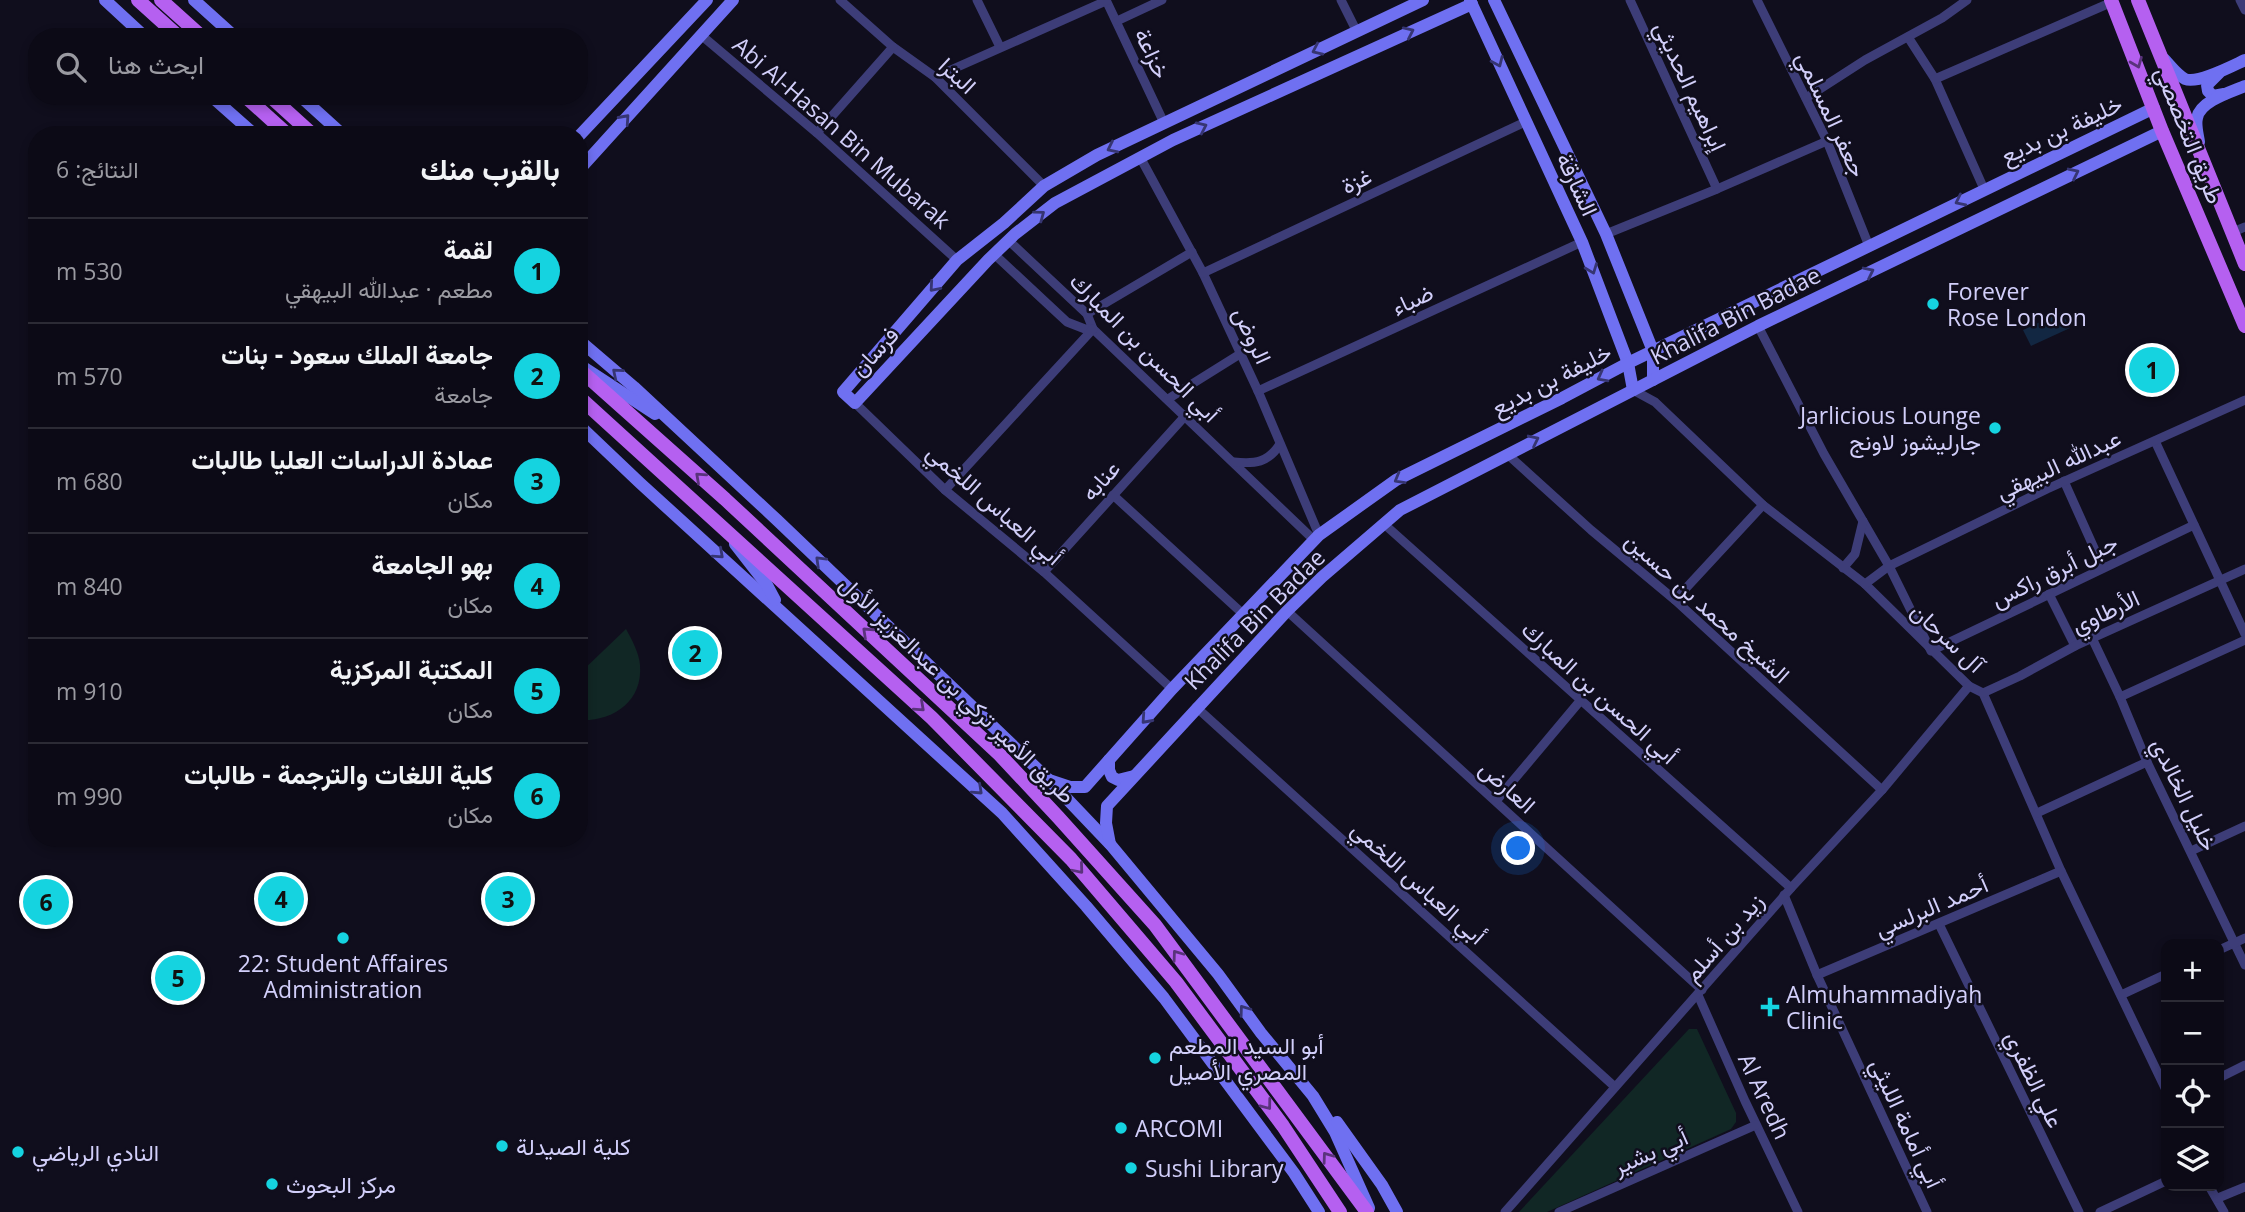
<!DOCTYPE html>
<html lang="ar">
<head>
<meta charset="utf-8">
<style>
  :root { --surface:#0c0a16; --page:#1a1823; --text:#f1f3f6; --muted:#9a9aa1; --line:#2c2b35; --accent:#15d3e0 }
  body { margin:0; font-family:"Open Sans",Vazirmatn,sans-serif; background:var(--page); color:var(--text); direction:rtl }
  .controls { position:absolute; right:21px; bottom:21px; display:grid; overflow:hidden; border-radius:14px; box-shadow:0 4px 10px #0003 }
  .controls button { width:63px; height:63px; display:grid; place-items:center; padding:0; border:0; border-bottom:2px solid var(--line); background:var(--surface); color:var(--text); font:35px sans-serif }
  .you { position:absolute; left:1519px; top:849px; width:24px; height:24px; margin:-18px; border:5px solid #fff; border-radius:50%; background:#1a73e8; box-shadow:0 0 0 10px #1a73e833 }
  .badge { display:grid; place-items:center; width:46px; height:46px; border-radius:50%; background:var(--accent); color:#111; font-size:23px; font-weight:700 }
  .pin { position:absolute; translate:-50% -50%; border:4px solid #fff; box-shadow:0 2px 7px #0006 }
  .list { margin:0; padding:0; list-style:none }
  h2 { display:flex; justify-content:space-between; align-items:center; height:91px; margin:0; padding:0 28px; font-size:30px }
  h2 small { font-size:23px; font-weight:400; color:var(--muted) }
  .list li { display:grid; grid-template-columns:46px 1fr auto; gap:21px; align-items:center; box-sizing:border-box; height:105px; padding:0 28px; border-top:2px solid var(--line) }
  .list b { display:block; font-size:26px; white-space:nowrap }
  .list p { margin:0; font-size:23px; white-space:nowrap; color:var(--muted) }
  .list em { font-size:23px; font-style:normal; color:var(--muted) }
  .icon { flex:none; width:38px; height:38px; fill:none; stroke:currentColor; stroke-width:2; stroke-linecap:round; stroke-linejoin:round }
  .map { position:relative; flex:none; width:2245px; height:1212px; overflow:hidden; direction:ltr }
  .search { position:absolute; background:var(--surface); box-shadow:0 4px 10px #0003; left:28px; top:28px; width:560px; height:77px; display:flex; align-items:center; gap:18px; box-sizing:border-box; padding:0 24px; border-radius:28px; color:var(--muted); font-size:26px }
  .panel { position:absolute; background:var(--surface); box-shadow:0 4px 10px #0003; left:28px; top:126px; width:560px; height:721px; border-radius:28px; direction:rtl }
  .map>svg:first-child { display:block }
  .green { fill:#112725 }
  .water { fill:#122742 }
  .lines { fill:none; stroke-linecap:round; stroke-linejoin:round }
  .street { stroke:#3d3d78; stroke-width:9 }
  .secondary { stroke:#6f70f1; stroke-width:12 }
  .primary { stroke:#b560f0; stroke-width:14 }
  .oneway { stroke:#363572 }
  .oneway2 { stroke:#5a337c }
  .poi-dot { fill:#15d3e0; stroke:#100e1d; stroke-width:2.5 }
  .labels { text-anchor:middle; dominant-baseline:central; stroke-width:5; stroke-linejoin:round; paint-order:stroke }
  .street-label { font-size:23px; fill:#d2cffa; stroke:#100e1d }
  .poi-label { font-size:23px; fill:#d2cffa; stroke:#100e1d; text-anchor:start }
</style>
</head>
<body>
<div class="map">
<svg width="2245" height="1212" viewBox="0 0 2245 1212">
  <rect width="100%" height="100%" fill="#100e1d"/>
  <g class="green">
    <path d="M626 629C632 640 639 653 640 665 643 702 612 722 579 720V674Z"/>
    <polygon points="1689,1029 1697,1029 1736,1113 1736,1122 1731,1129 1547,1212 1519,1212"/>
  </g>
  <polygon class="water" points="2062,312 2070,328 2031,346 2023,330"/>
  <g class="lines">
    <g class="street">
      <polyline points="840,0 893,47 935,77 1044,186"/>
      <polyline points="977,0 1000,47"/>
      <polyline points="1106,0 1164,123"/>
      <polyline points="1341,0 1357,32"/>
      <polyline points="1630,0 1717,189"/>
      <polyline points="1757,0 1827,141 1869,246"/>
      <polyline points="2240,0 2245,10"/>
      <polyline points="1117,21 1162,0"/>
      <polyline points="701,35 817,133 957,260"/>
      <polyline points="1908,37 1935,79 1984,189"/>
      <polyline points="935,77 1106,1"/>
      <polyline points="1935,79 2112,2"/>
      <polyline points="1806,98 1865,60 1942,18 1967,0"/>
      <polyline points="817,133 893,47"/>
      <polyline points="1140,157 1203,273 1258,391 1319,535"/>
      <polyline points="2233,232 2245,227"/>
      <polyline points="1606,234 1717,189 1827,141"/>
      <polyline points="1008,240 1087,314 1093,329 1314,540"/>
      <polyline points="994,254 1067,322 1085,329 1093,329"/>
      <polyline points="1203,273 1525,122"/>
      <polyline points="1087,314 1192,252"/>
      <polyline points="1758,326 1824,454 1889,566 1931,651 2194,525"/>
      <polyline points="1633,390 1655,402 1763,505 1865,584 1969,686 1983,693 2061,871 2166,1090"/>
      <polyline points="1258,391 1582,242"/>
      <polyline points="1168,399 1240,354"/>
      <polyline points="855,403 945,490 1044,572 1172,689"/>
      <polyline points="2155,441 2245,634"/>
      <polyline points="1507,454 1591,530 1675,600 1882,790"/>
      <path d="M1234 462C1255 464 1268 463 1280 444"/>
      <polyline points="2064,481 2103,568"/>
      <polyline points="945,490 1093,329"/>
      <polyline points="1113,495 1243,614"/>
      <polyline points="1384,524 1791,888"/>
      <polyline points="1843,568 1855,554 1863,521"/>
      <polyline points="1044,572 1186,415"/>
      <polyline points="1865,584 1889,566 2047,489 2245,400"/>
      <polyline points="2049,594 2075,646"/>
      <polyline points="1675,600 1763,505"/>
      <polyline points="1287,611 1702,990"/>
      <polyline points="2092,638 2120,697 2147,762 2245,965"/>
      <polyline points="1983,693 2020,676 2075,646 2245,569"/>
      <polyline points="2120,697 2245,640"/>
      <polyline points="1196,707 1615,1087"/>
      <polyline points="1496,801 1580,701"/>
      <polyline points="2037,813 2147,762"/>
      <polyline points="2191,851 2245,826"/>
      <polyline points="1784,895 1817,975 1927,1212"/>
      <polyline points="1939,924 2079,1212"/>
      <polyline points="2219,950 2245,938"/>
      <polyline points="1817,975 2061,871"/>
      <polyline points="1698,995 1745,1101 1798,1212"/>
      <polyline points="2121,995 2166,974"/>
      <polyline points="2219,1078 2245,1065"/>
      <polyline points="2209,1186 2224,1212"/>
      <polyline points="2218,1198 2245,1187"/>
      <polyline points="1505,1212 1791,888 1882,790 1969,686"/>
      <polyline points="1559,1212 1756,1125"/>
      <polyline points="2100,1212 2166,1181"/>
    </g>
    <g class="secondary">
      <polyline points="105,0 145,37"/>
      <polyline points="194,0 235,37"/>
      <polyline points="1423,0 1097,155 1044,186 1004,223 957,260 843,392 855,403 988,260 1015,234 1055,203 1173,140 1472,4"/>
      <polyline points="1470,0 1582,242 1628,363 1633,390"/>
      <polyline points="1494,0 1606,234 1653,351 1653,380"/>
      <path d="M2164 59C2170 65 2177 75 2185 79 2198 84 2232 66 2245 60"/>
      <polyline points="2219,73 2207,85 2208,91 2213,96 2224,94"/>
      <polyline points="211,96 255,135"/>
      <polyline points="300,96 343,135"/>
      <polyline points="579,136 707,0"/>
      <path d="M2199 142C2198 135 2195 125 2197 118 2200 101 2231 92 2245 86"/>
      <polyline points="579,170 733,0"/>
      <polyline points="579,340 634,387 777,520 1049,780 1110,844 1218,974 1261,1033 1313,1096 1335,1132 1369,1208"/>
      <polyline points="580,365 655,414"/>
      <polyline points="579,425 640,483 1002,813 1086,906 1164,998 1294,1173 1319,1212"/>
      <polyline points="735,544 767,585 775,600"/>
      <polyline points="1109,760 1109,770 1112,777 1118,780 1134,776"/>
      <polyline points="1049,780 1070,787 1085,787 1172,689 1319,535 1396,480 1562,398 1628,363 2154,108"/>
      <polyline points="1110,844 1106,823 1107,806 1287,611 1322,577 1400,510 1758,326 2162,131"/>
      <polyline points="1337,1122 1382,1185 1397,1212"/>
    </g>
    <g class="primary">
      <polyline points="138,0 179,37"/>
      <polyline points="161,0 202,37"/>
      <polyline points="2111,0 2162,131 2245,326"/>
      <polyline points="2138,0 2245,264"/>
      <polyline points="245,96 288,135"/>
      <polyline points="270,96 313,135"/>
      <polyline points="579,369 725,499 1000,755 1058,817 1155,925 1367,1212"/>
      <polyline points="579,397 932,718 1071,859 1176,982 1283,1126 1340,1212"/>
    </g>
  </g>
  <defs><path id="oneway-chevron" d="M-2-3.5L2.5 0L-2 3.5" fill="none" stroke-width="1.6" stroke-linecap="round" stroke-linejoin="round" transform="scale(1.75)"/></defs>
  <g class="oneway">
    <use href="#oneway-chevron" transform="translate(1409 32) rotate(-25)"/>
    <use href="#oneway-chevron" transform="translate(1317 50) rotate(155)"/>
    <use href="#oneway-chevron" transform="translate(1498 62) rotate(66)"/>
    <use href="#oneway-chevron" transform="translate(625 119) rotate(-48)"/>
    <use href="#oneway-chevron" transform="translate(1202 127) rotate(-25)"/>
    <use href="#oneway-chevron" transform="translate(1112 148) rotate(154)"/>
    <use href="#oneway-chevron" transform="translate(2074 173) rotate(-26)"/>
    <use href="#oneway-chevron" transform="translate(1960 201) rotate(154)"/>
    <use href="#oneway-chevron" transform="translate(1040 215) rotate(-37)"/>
    <use href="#oneway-chevron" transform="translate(1592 269) rotate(69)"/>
    <use href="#oneway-chevron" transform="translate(1869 272) rotate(-26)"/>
    <use href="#oneway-chevron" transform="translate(934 287) rotate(131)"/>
    <use href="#oneway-chevron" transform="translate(617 373) rotate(-140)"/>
    <use href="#oneway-chevron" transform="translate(1602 377) rotate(152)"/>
    <use href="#oneway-chevron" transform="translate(1534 440) rotate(-26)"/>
    <use href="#oneway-chevron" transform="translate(1399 479) rotate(150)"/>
    <use href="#oneway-chevron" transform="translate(719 554) rotate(42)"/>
    <use href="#oneway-chevron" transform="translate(820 561) rotate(-136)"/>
    <use href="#oneway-chevron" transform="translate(1146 719) rotate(132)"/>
    <use href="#oneway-chevron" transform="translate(978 790) rotate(43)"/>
    <use href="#oneway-chevron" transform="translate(1244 1010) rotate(-126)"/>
  </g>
  <g class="oneway2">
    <use href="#oneway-chevron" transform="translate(2137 63) rotate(68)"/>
    <use href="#oneway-chevron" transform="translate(700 477) rotate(-138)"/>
    <use href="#oneway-chevron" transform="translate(867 632) rotate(-137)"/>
    <use href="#oneway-chevron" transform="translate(920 707) rotate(42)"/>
    <use href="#oneway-chevron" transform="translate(1079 869) rotate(50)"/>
    <use href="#oneway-chevron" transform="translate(1177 955) rotate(-126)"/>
    <use href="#oneway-chevron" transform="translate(1267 1105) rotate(53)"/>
    <use href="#oneway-chevron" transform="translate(1327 1157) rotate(-126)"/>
  </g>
  <g class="poi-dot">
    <circle cx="1933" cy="304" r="7"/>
    <circle cx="1995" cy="428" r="7"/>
    <circle cx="343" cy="938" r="7"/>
    <path d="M1766.5 996.5h7v7h7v7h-7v7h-7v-7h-7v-7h7z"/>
    <circle cx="1155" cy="1058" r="7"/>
    <circle cx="1121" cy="1128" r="7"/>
    <circle cx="502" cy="1146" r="7"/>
    <circle cx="18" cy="1152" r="7"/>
    <circle cx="1131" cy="1168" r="7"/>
    <circle cx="272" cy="1184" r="7"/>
  </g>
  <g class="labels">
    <g class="street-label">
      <text transform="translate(1153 53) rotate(65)">خزاعة</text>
      <text transform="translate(958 75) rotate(43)">البترا</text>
      <text transform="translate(1691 86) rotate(65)">إبراهيم الحديثي</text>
      <text transform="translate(1832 114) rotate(65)">جعفر المسلمي</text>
      <text transform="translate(2061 129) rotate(-25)">خليفة بن بديع</text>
      <text transform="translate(842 132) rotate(41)">Abi Al-Hasan Bin Mubarak</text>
      <text transform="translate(2190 135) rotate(68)">طريق التخصصي</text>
      <text transform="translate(1356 180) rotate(-25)">غزة</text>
      <text transform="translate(1578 184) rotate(65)">الشارقة</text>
      <text transform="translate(1412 299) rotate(-25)">ضباء</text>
      <text transform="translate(1735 315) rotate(-27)">Khalifa Bin Badae</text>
      <text transform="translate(1253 335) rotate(65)">الروض</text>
      <text transform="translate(1145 347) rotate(45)">أبي الحسن بن المبارك</text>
      <text transform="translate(874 351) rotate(-47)">فرسان</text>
      <text transform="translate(1551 379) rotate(-27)">خليفة بن بديع</text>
      <text transform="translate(2058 464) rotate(-25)">عبدالله البيهقي</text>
      <text transform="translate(1100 480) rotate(-48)">عنابه</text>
      <text transform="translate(995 504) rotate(41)">أبي العباس اللخمي</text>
      <text transform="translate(2054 570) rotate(-26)">جبل أبرق راكس</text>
      <text transform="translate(1708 607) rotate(42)">الشيخ محمد بن حسين</text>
      <text transform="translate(2105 611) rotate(-25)">الأرطاوي</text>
      <text transform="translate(1254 619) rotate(-45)">Khalifa Bin Badae</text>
      <text transform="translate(1948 637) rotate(43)">آل سرحان</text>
      <text transform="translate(958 689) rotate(44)">طريق الأمير تركي بن عبدالعزيز الأول</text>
      <text transform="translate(1600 692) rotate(42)">أبي الحسن بن المبارك</text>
      <text transform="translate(1508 786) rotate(42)">العارض</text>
      <text transform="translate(2185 794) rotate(64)">خليل الخالدي</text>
      <text transform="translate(1419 882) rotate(42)">أبي العباس اللخمي</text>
      <text transform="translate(1931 906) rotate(-23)">أحمد البرلسي</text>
      <text transform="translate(1723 937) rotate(-49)">زيد بن أسلم</text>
      <text transform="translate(2035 1079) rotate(64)">علي الظفري</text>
      <text transform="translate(1765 1096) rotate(65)">Al Aredh</text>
      <text transform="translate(1907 1123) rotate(65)">أبي أمامة الليثي</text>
      <text transform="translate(1650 1151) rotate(-24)">أبي بشير</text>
    </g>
    <g class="poi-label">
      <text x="1947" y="291">Forever<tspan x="1947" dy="26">Rose London</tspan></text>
      <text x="1981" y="415" text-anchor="end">Jarlicious Lounge<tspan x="1981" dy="26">جارليشوز لاونج</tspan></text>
      <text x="343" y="963" text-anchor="middle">22: Student Affaires<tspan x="343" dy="26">Administration</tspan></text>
      <text x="1786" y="994">Almuhammadiyah<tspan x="1786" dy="26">Clinic</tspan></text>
      <text x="1169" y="1045">أبو السيد المطعم<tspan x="1169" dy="26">المصري اﻷصيل</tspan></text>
      <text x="1135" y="1128">ARCOMI</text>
      <text x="516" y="1146">كلية الصيدلة</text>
      <text x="32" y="1152">النادي الرياضي</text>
      <text x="1145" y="1168">Sushi Library</text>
      <text x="286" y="1184">مركز البحوث</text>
    </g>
  </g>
</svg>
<div class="controls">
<button>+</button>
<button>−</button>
<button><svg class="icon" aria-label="locate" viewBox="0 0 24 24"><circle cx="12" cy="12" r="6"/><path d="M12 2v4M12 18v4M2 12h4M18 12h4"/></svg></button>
<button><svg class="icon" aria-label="layers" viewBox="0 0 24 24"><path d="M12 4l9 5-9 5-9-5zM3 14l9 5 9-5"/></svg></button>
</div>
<div class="you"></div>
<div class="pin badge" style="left:2152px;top:370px">1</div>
<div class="pin badge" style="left:695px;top:653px">2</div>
<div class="pin badge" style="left:508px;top:899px">3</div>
<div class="pin badge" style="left:281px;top:899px">4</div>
<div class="pin badge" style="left:178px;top:978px">5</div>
<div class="pin badge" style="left:46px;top:902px">6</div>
<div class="search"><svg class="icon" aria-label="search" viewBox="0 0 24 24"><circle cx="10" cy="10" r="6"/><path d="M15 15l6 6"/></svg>ابحث هنا</div>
<section class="panel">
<h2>بالقرب منك<small>النتائج: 6</small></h2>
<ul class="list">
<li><span class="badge">1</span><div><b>لقمة</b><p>مطعم · عبدالله البيهقي</p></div><em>530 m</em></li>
<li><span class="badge">2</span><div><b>جامعة الملك سعود - بنات</b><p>جامعة</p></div><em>570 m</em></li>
<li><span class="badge">3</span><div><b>عمادة الدراسات العليا طالبات</b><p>مكان</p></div><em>680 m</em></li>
<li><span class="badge">4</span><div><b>بهو الجامعة</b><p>مكان</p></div><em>840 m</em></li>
<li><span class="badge">5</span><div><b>المكتبة المركزية</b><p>مكان</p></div><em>910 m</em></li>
<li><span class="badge">6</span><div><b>كلية اللغات والترجمة - طالبات</b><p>مكان</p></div><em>990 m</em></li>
</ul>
</section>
</div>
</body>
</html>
